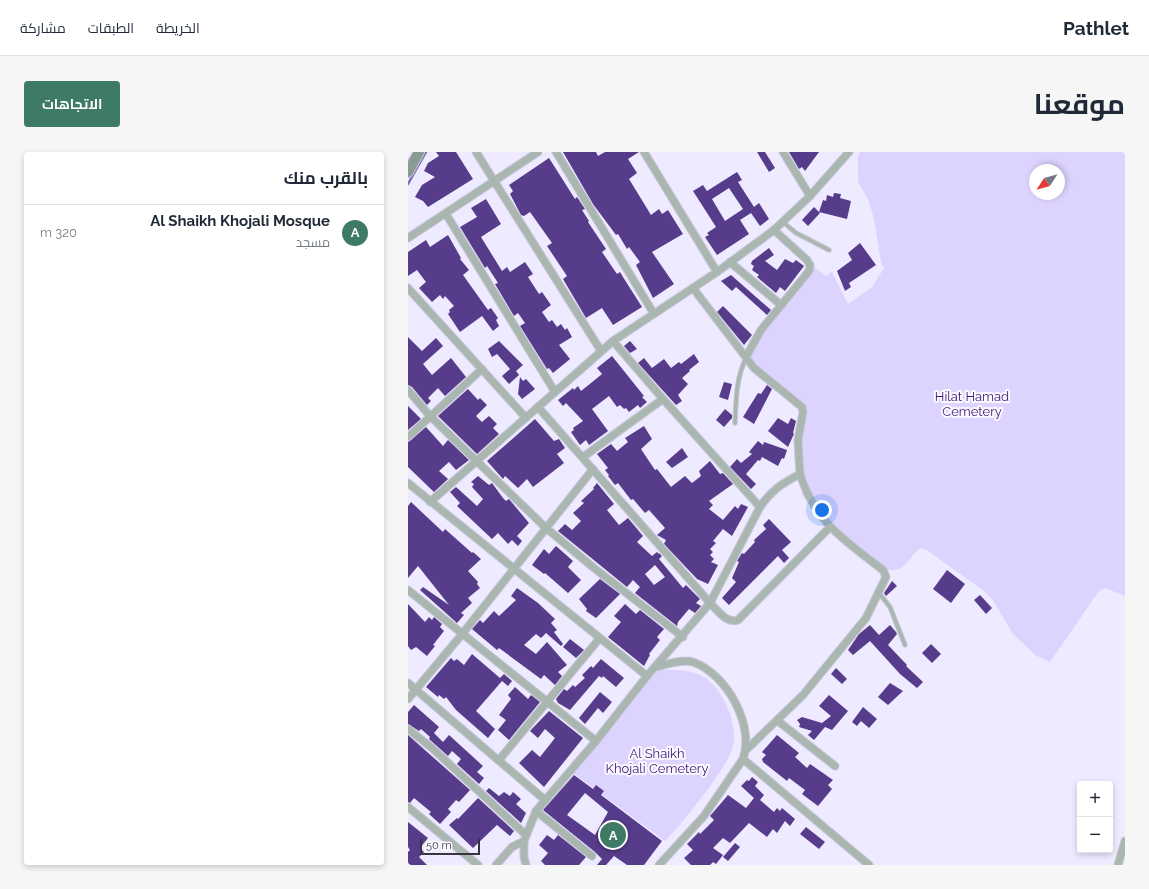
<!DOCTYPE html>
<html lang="ar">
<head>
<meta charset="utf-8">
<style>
  :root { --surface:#fff; --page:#f6f6f7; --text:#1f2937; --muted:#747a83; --line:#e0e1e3; --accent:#3e7a66 }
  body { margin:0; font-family:Raleway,Cairo,sans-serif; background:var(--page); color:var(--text); direction:rtl }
  .controls { position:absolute; right:12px; bottom:12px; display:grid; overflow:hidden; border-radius:4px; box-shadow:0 2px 6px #0003 }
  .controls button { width:36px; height:36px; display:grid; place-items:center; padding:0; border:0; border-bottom:1px solid var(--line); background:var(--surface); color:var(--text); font:20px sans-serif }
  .compass { position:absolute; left:621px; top:12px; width:36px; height:36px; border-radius:50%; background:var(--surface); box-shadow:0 2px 6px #0003; rotate:234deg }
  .scale { position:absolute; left:12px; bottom:10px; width:60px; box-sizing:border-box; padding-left:4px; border:2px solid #38353f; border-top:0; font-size:11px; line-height:14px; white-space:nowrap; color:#38353f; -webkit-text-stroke:3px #fbfaff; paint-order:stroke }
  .you { position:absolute; left:414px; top:358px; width:14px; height:14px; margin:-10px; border:3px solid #fff; border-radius:50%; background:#1a73e8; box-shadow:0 0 0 6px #1a73e833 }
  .badge { display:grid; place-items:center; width:26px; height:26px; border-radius:50%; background:var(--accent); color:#fff; font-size:13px; font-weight:700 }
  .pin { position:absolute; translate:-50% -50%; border:2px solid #fff; box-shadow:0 1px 4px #0006 }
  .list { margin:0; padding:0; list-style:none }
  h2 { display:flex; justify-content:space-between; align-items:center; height:52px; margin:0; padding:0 16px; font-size:17px }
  h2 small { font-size:13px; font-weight:400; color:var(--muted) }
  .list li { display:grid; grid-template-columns:26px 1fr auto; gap:12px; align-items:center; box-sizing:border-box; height:56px; padding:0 16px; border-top:1px solid var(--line) }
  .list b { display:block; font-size:15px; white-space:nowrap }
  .list p { margin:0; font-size:13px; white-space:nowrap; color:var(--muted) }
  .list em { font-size:13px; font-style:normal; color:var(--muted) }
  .map { position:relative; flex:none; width:717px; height:713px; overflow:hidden; direction:ltr; border-radius:4px }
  header { display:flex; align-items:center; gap:24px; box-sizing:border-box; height:56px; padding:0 20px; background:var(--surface); border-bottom:1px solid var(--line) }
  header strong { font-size:19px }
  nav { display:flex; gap:22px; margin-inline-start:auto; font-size:14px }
  .intro { display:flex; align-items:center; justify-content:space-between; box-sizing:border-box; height:96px; padding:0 24px }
  h1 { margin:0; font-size:28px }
  .button { padding:10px 18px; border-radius:4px; background:var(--accent); color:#fff; font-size:14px; font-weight:700 }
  main { display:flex; gap:24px; padding:0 24px }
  aside { flex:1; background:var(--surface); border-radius:4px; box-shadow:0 2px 6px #0003 }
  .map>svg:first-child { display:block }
  .green { fill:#ddd3ff; fill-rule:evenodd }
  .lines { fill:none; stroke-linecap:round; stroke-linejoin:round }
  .stream { stroke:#7e6cac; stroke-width:2.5 }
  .building { fill:#573c8c; fill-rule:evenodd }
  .service-casing { stroke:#cac6d9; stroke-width:5.5 }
  .minor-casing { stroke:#cac6d9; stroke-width:9 }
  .secondary-casing { stroke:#cac6d9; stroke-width:12 }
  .service { stroke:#aab7b1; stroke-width:3.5 }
  .minor { stroke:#aab7b1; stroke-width:7 }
  .secondary { stroke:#899c94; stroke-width:10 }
  .labels { text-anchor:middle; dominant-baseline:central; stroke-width:4; stroke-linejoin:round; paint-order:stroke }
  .park-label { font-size:13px; fill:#41167c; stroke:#fbfaff }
</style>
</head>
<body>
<header>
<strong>Pathlet</strong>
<nav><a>الخريطة</a><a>الطبقات</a><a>مشاركة</a></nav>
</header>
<div class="intro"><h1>موقعنا</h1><a class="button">الاتجاهات</a></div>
<main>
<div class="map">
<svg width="717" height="713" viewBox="0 0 717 713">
  <rect width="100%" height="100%" fill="#eeeaff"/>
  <g class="green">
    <path d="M452 0H717V444L697 436 691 439 642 510 627 503 605 482 585 448 576 439 520 399 513 396C496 409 500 422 472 417L417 373 394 343 390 286 398 254 342 208 339 200 341 189 363 160 404 113 418 124 424 120 440 152 464 135 476 116 473 110 466 67 460 47 450 30V4ZM627 18H651V42H627Z"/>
    <path d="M252 518C266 518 281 517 294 524 314 534 331 573 325 595 319 616 273 673 257 689L165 621 243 523Z"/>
  </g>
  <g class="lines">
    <polyline class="stream" points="0,32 18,0"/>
  </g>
  <g class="building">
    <polygon points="28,0 48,0 65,27 20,55 15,49 7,45 14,33 27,25 16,19 20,11 31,4"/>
    <polygon points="155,0 188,0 190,4 197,0 231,0 220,7 229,21 221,27 243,63 251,57 254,62 260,58 275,82 244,100 266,132 245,146 228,113 232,110 221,95 219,97 210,82 208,83 185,52"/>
    <polygon points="349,0 357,0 367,16 361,20"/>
    <polygon points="381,0 411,0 397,19 394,15 391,17"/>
    <polygon points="141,6 167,47 169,45 177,57 174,58 181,69 180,70 198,97 194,100 209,122 212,120 215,125 234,155 205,173 194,156 178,166 155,127 159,124 139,94 144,91 122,60 116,64 113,63 102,42 105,39 101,33"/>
    <path d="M329 20 334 28 330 30 346 55 351 51 361 67 352 74 343 61 332 68 341 82 309 103 297 85 301 83 299 81 308 75 285 39 295 33 299 39ZM321 36 335 57 317 69 304 47Z"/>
    <polygon points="426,41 433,42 432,46 443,49 439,67 411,60 415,48 418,49 419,43 425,45"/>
    <polygon points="78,47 93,72 73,85 94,119 99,115 102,120 117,110 125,122 120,125 131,142 134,140 143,153 134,160 141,170 144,168 149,175 153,172 157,178 159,176 164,185 151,193 162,207 145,221 141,216 139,217 112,174 117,171 110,161 106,164 87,132 90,131 79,114 77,116 52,75 69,65 63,56"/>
    <polygon points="406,55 412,61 400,74 394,68"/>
    <polygon points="40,83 53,106 52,107 61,118 55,123 80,158 83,156 90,166 88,168 91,174 85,179 74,164 52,180 40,162 42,160 41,158 46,154 37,144 35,147 32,143 24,150 11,136 18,130 9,118 0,124 0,100 18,88 22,95"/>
    <polygon points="452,91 468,113 441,131 443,135 437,139 429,119 444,108 440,101"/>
    <polygon points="361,96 366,103 357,109 369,118 377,107 385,111 388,108 396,114 377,139 372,135 368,141 349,125 351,123 344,118 346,114 343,112 344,109"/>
    <polygon points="323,123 363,158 359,163 328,135 324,139 313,129"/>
    <polygon points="315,154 344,183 336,193 309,160"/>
    <polygon points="0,185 14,199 28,186 35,194 15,212 24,223 43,206 58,225 37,244 30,236 20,246 23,249 19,253 4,235 0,233"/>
    <polygon points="91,189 115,213 108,219 111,223 101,232 94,224 102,217 89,202 84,205 80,197"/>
    <polygon points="222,189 229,197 222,201 216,194"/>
    <polygon points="286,202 291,210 281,218 282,219 274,226 280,232 270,243 274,249 268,253 230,211 236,206 244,216 256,207 263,216 271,210 273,212"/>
    <polygon points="204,204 236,244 234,245 239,250 232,256 230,253 221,260 218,256 216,257 212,253 209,255 201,244 184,257 200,279 181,293 178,288 172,293 163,280 166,278 165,276 175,269 158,251 155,254 150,248 165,236 166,238 170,234 173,239 183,231 194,222 189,216"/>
    <polygon points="112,225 115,229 118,227 127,237 114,247 110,242"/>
    <polygon points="316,230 324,232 320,248 311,245"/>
    <polygon points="359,233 364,237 346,272 335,265 350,241 353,242"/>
    <polygon points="60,237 70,248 72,246 79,253 68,264 74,270 81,264 89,272 85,276 91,282 69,302 30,264"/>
    <polygon points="0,254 13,267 0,278"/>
    <polygon points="317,257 324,263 324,266 316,275 308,268"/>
    <polygon points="370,266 380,272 383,266 388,269 385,281 386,282 380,295 360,279"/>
    <polygon points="127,267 146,289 151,287 157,296 149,302 156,311 125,335 119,327 110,336 97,324 95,327 79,309"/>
    <polygon points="236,274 244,287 233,297 247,318 249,317 263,335 277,324 284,331 293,324 291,319 302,309 312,322 315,321 325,332 301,349 305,353 301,357 315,368 327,354 330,357 333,352 340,355 324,384 315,377 305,389 308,391 302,397 305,400 302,403 306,407 303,410 310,413 300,432 289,427 256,392 258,388 249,383 257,376 241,358 237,361 225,347 223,348 210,331 207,333 200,324 201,323 197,318 200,316 189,302 203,292 209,299 220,290 217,286"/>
    <polygon points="18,275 35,294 40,288 61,308 48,318 41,310 31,319 40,327 26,340 0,315 0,290"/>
    <polygon points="350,289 355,293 356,290 379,298 376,307 374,306 370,314 354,305 352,309 350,308 338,322 348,332 343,337 322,315 329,307 333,311 344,302 341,300"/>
    <polygon points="274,296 280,305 264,316 258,310"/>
    <polygon points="70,324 81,333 84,331 95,346 98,349 101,347 121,371 109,384 114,389 110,394 104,388 100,392 90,381 84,387 49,354 52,351 42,340 48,335 69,354 75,347 64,335 66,332 63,330"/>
    <path d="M189 331 206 352 199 358 211 373 220 366 235 384 229 390 244 404 249 400 251 402V401L254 404 251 407 275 436 278 433 292 447 288 451 293 454 287 461 281 457 270 470 269 474 227 441 232 435 225 428 219 435 150 379 157 372 164 378 173 369 165 361 176 351 173 349 186 337 185 336ZM247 413 257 425 246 433 237 422Z"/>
    <polygon points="3,350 35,380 37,377 64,401 65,400 73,407 60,419 70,430 69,432 72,436 60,446 64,451 53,461 56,463 49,471 12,438 15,435 41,453 10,414 0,426 0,354"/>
    <polygon points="361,367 383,390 374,398 381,406 376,411 370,404 321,453 314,446 328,430 324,426 331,410 329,409 334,401 336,402 347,390 346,388 358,377 355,373"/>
    <polygon points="148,394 165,409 160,415 173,428 160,441 137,421 136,422 124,413 136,397 141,402"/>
    <polygon points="539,418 557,432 543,451 525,437"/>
    <polygon points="192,427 212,442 188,466 178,459 179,457 171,447"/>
    <polygon points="484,429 489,434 478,444 476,441"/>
    <polygon points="109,436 130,451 147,467 143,471 149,478 146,480 155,492 153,494 138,481 133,486 128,482 116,493 128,502 139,490 159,513 150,520 154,524 147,533 136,523 133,527 91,496 89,498 64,477 72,468 75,471 86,459 91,464 108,448 103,444"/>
    <polygon points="572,443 584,456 578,462 566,448"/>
    <polygon points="0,452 17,470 21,465 24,468 26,465 34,472 32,475 36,479 25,493 27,494 19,504 8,495 3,498 0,494"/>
    <polygon points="217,452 228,462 232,458 256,477 249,485 252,488 241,502 242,503 236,514 200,485 213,470 206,464"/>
    <polygon points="462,473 471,483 482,473 488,480 489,482 480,493 499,513 498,514 515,530 509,536 492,522 462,489 445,503 440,498 451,482"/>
    <polygon points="162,487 176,498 168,506 155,495"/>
    <polygon points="523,492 533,502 524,511 514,501"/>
    <polygon points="64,502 92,526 96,522 104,529 100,534 94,529 68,559 87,577 80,586 48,558 38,545 36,547 31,543 30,545 18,535 43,506 46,509 49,507 56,513"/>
    <polygon points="193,507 216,526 208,535 195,524 194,526 191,524 162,558 150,551 148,547 156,537 159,539 165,533 167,535 177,526 174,523 183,514 185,516"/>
    <polygon points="428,516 439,527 434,532 423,522"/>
    <polygon points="482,531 495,539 480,553 470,545"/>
    <polygon points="107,535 120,547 123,543 132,550 101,588 90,578 98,568 91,563 103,547 100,543"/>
    <polygon points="192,540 204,550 195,561 190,556 177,572 171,566"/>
    <polygon points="421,543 440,559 424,578 417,575 406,588 400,583 404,579 391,575 392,572 389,568 394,565 414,571 423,564 411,554"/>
    <polygon points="6,553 31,575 26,581 35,590 41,583 75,614 69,620 76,626 71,632 49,612 53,607 44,599 40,604 21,587 22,585 13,577 11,579 0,572 0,560"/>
    <polygon points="455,555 469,567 461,576 453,569 449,574 444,570"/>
    <polygon points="141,559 175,586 136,635 111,611 124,598 132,605 147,586 137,577 130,586 122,579"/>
    <polygon points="0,583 62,638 51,650 48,648 40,657 43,660 32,672 21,662 23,660 6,646 2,651 0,650"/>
    <polygon points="369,583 391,601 387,605 399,616 402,612 425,628 420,633 424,637 410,654 394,642 397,638 381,626 379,629 355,610 354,607 358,603 354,600"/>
    <path d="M166 623 185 637 188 633 196 639 193 643 254 689 236 713H219L206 704 198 713H189L194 707 187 700 135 658ZM177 641 200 660 187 683 159 663Z"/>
    <polygon points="344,625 350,630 347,634 356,643 352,648 366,660 369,656 372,659 374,656 387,667 382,674 377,669 369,681 365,677 359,685 341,671 322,691 315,686 305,696 315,703 308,712 305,710 302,713 283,713 276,706 285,698 279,692 291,680 292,682 306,668 302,664 320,643 338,656 346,646 333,634 339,628 341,629"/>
    <polygon points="81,636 91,644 96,640 102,644 105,640 113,647 108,652 118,661 113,671 78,639"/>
    <polygon points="70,646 106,679 102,684 89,673 65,696 41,673 49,666 50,667"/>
    <polygon points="0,670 20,686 12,696 16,700 11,705 19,713 0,713 0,700 2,698 0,695"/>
    <polygon points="398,675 417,690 411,697 392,682"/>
    <polygon points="139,683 146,688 150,683 178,705 171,713 137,713 133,709 140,701 131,693"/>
    <polygon points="327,691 332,695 320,709 315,705"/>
  </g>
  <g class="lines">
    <defs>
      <g id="service">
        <polyline points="375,70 388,81 421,98"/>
        <path d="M327 271C328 248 328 226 338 206"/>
        <polyline points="471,441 482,455 497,493"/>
      </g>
      <g id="minor">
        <polyline points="68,0 193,199"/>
        <polyline points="148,0 246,162"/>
        <polyline points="236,0 309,120"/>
        <polyline points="375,0 402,44"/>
        <polyline points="38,62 147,240"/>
        <polyline points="0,86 130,0"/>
        <polyline points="322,110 373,153"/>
        <polyline points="0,136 118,266"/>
        <polyline points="205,189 255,247 352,355"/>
        <polyline points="338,205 353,178 401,119 402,113 399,108 366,78"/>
        <polyline points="0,238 22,264 138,376 186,416 275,485"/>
        <path d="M130 255 302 451C310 459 319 472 330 468L421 376"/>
        <polyline points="0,285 74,217"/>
        <polyline points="175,305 255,247"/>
        <polyline points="0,331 239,524"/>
        <polyline points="22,350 205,189 309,120 366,78 402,44 441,0"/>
        <polyline points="0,438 188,589"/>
        <path d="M249 515C259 512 274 507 285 510 319 522 347 574 335 607L296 664 251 713"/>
        <polyline points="0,531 137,648"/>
        <polyline points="0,547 55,481 185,317"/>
        <polyline points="370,569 427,614"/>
        <polyline points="0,577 24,596 118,683"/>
        <path d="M338 598 395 543 458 466 478 425 475 418C437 389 407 370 392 322"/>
        <polyline points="335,607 461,713"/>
        <polyline points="91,608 191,487"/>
        <polyline points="0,655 70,713"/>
        <polyline points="128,659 184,704"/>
        <polyline points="88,713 104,695 116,689"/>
        <path d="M118 713 116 705V689L128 659 188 589 239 524 302 451 352 355C364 338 373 332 392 322L390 288 395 260 394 255 346 216 285 136"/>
        <polyline points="710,713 717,689"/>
      </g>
      <polyline id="secondary" points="0,20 11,0"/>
    </defs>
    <use href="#service" class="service-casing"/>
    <use href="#minor" class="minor-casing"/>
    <use href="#secondary" class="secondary-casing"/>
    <use href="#service" class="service"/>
    <use href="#minor" class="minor"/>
    <use href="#secondary" class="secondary"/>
  </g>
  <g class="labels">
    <g class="park-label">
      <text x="564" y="244">Hilat Hamad<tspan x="564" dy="15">Cemetery</tspan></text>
      <text x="249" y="601">Al Shaikh<tspan x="249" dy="15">Khojali Cemetery</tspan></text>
    </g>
  </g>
</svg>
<div class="controls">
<button>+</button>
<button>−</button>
</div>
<svg class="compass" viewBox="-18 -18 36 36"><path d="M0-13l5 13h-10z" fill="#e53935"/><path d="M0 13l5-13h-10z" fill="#747a83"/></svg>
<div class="scale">50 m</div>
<div class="you"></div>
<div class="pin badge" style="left:205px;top:683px">A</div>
</div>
<aside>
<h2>بالقرب منك<small></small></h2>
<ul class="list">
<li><span class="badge">A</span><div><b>Al Shaikh Khojali Mosque</b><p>مسجد</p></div><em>320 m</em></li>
</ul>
</aside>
</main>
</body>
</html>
